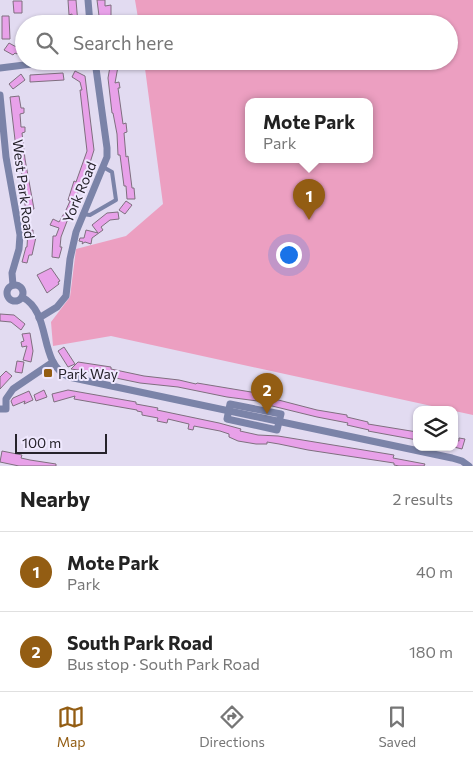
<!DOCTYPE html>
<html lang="en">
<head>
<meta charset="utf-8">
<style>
  :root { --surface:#fff; --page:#f2f2f2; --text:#222; --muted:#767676; --line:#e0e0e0; --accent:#935d13 }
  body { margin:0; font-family:Commissioner,sans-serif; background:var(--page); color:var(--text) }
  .controls { position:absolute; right:15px; bottom:15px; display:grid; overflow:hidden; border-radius:10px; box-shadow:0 1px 4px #0004 }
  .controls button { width:45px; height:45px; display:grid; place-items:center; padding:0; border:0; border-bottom:1px solid var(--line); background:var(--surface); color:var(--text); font:25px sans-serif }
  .scale { position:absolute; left:15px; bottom:12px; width:92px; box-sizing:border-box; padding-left:5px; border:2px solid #26232b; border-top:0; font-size:14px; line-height:18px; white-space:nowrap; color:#26232b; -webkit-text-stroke:4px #efe8fe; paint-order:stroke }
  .you { position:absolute; left:288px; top:254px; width:18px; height:18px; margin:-12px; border:4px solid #fff; border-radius:50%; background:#1a73e8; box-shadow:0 0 0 8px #1a73e833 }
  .badge { display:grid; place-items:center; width:32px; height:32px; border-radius:50%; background:var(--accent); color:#fff; font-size:16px; font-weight:700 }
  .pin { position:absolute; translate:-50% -41px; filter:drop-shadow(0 1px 2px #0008) }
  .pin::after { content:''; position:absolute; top:26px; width:18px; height:15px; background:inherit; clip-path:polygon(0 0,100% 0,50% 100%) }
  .popup { position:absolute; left:245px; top:98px; width:128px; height:65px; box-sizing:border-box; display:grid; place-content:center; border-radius:10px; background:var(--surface); filter:drop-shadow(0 1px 4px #0005); font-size:16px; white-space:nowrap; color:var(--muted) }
  .popup b { font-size:19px; color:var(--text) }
  .popup::after { content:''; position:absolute; left:50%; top:100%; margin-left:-10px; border:10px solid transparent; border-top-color:var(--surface) }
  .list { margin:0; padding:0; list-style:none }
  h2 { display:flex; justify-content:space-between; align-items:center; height:65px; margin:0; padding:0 20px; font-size:21px }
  h2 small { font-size:16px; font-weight:400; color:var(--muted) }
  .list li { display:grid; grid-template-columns:32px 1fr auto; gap:15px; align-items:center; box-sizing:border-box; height:80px; padding:0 20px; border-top:1px solid var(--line) }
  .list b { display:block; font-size:19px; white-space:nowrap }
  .list p { margin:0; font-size:16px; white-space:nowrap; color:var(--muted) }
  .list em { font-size:16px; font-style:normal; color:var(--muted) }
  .icon { flex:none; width:28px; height:28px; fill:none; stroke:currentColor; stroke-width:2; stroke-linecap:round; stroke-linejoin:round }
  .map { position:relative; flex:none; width:473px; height:466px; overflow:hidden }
  .search { position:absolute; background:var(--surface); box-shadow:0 1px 4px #0004; left:15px; right:15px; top:15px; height:55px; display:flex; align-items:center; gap:12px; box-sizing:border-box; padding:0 18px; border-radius:28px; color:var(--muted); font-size:19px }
  .sheet { height:225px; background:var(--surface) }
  nav { display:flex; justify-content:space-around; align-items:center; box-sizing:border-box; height:70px; border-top:1px solid var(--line); background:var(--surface); font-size:14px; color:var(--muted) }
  nav a { display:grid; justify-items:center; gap:2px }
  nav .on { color:var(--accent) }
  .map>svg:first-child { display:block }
  .green { fill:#ec9fc1; fill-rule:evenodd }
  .building { fill:#e8a1e9; stroke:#7f6f7f }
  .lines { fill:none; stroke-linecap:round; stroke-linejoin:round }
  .lane { stroke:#7b83a8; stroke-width:4 }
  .street { stroke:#7b83a8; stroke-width:7 }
  .poi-dot { fill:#935d13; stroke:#efe8fe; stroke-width:2 }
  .labels { text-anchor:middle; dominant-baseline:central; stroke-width:4; stroke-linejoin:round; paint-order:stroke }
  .street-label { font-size:14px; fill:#26232b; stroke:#efe8fe }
  .poi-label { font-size:14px; fill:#26232b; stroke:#efe8fe; text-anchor:start }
</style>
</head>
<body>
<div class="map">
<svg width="473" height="466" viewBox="0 0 473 466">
  <rect width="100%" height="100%" fill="#e2dbf1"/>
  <path class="green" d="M135 0H473V415L111 336 53 346 51 322 70 297 76 249 126 236 163 204 144 61H449V24H139ZM249 101H369V159H249Z"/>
  <g class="building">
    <polygon points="68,0 76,0 78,24 72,24 72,14 69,15"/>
    <polygon points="97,0 105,0 105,6 111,5 111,21 107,21 108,24 100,24"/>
    <polygon points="13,1 22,1 22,13 14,13"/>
    <polygon points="2,16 9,16 10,39 2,39"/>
    <polygon points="9,43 20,49 17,54 15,53 13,55 4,50"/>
    <polygon points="111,61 119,61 115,83 119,82 120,88 118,88 123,124 126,123 127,132 124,133 126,157 128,156 132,188 134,188 135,199 127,199 126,186 124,186 120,155 118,155 117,134 113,113 112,113 108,78"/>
    <polygon points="75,71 85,76 94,150 84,182 82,182 61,237 60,247 62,247 59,258 52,257 53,236 56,236 59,228 50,225 53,219 59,222 66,210 70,201 68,200 74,181 76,182 87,151 80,90 82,90 80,82 72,77"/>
    <polygon points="63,73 64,80 30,82 30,75"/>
    <polygon points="21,74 25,80 13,89 9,84"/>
    <polygon points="19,96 21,108 24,108 24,113 20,114 21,127 25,127 25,132 22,133 25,159 34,209 26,210 21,184 23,184 20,157 17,157 10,97"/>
    <polygon points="126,201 132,205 125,214 119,210"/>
    <polygon points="118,212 119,219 110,220 101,227 103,230 92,238 91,244 85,242 82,244 83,242 79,241 80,238 84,238 86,230 98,233 92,225 107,213"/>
    <polygon points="28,230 33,230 33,237 36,237 32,255 29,255 27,263 22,262 26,247 27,247"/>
    <polygon points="51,268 60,281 58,282 59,284 47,293 37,275"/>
    <polygon points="0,314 14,315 25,324 21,330 11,322 0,321"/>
    <polygon points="30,333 33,351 31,362 23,360 27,346 22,347 21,342 24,341 22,334"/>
    <polygon points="64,347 75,364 68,367 58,351"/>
    <polygon points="17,361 24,362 22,373 15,372"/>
    <polygon points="78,362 111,367 111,369 144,376 179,380 196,384 197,383 263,394 263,396 317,410 347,415 347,417 368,422 368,424 417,432 417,440 368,431 369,430 347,425 348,423 317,417 264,404 265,402 227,397 178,387 140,383 111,377 112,375 71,369"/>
    <polygon points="6,371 12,376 0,389 0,377"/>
    <polygon points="44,390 47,397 36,401 34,395"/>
    <polygon points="68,390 136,402 136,404 158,408 157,410 219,423 241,429 240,431 258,435 278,436 394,455 393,458 425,464 424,466 399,466 394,465 394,463 308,450 279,444 267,442 267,444 256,444 238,441 229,437 229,434 220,431 194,426 193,430 188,429 189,424 168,419 167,423 157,421 158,418 142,415 142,412 137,411 137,410 74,399 75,396 54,402 52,394"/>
    <polygon points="29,391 33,400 24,404 25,401 13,406 11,401 13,398"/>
    <polygon points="459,438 465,439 462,449 454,447 454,440 459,441"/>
    <polygon points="2,451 22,455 21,458 30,460 56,464 56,466 19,466 0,462"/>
  </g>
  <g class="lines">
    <polyline class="lane" points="82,214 90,215 116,200 112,172 103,167"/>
    <g class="street">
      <polyline points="88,0 90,24"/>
      <polyline points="0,68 56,61"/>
      <polyline points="0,95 6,157 20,235 19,249 12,273 13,285"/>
      <circle cx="15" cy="293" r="8"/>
      <path d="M22 297C53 313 37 363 69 377L452 458 462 461 469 466"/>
      <polyline points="39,318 57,307 66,296 70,259 76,232 107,157 107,148 95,61"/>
      <polygon points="230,404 281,414 277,430 227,419"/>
      <polyline points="0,409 6,409 6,399 13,389 53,362"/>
    </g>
  </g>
  <rect class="poi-dot" x="43" y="368" width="10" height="10" rx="2.5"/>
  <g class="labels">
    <g class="street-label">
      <text transform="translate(24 189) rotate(83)">West Park Road</text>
      <text transform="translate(79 192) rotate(-67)">York Road</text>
    </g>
    <g class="poi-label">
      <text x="58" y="373">Park Way</text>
    </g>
  </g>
</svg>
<div class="controls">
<button><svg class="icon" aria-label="layers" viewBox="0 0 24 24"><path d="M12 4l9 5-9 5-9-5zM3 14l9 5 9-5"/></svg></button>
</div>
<div class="scale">100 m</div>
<div class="you"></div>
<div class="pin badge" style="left:309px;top:220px">1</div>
<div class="popup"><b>Mote Park</b>Park</div>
<div class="pin badge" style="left:267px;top:414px">2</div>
<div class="search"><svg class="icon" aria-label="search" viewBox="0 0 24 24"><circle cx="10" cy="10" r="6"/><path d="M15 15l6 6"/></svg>Search here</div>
</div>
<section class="sheet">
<h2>Nearby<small>2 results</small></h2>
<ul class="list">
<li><span class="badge">1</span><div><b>Mote Park</b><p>Park</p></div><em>40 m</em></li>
<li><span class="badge">2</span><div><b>South Park Road</b><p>Bus stop · South Park Road</p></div><em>180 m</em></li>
</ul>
</section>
<nav>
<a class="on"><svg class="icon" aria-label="map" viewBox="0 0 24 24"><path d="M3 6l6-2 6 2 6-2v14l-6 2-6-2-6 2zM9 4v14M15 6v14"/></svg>Map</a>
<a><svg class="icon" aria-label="directions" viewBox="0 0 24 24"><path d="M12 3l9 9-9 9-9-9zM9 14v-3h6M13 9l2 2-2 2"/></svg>Directions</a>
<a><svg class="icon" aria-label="saved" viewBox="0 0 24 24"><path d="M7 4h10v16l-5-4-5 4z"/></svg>Saved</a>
</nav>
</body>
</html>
